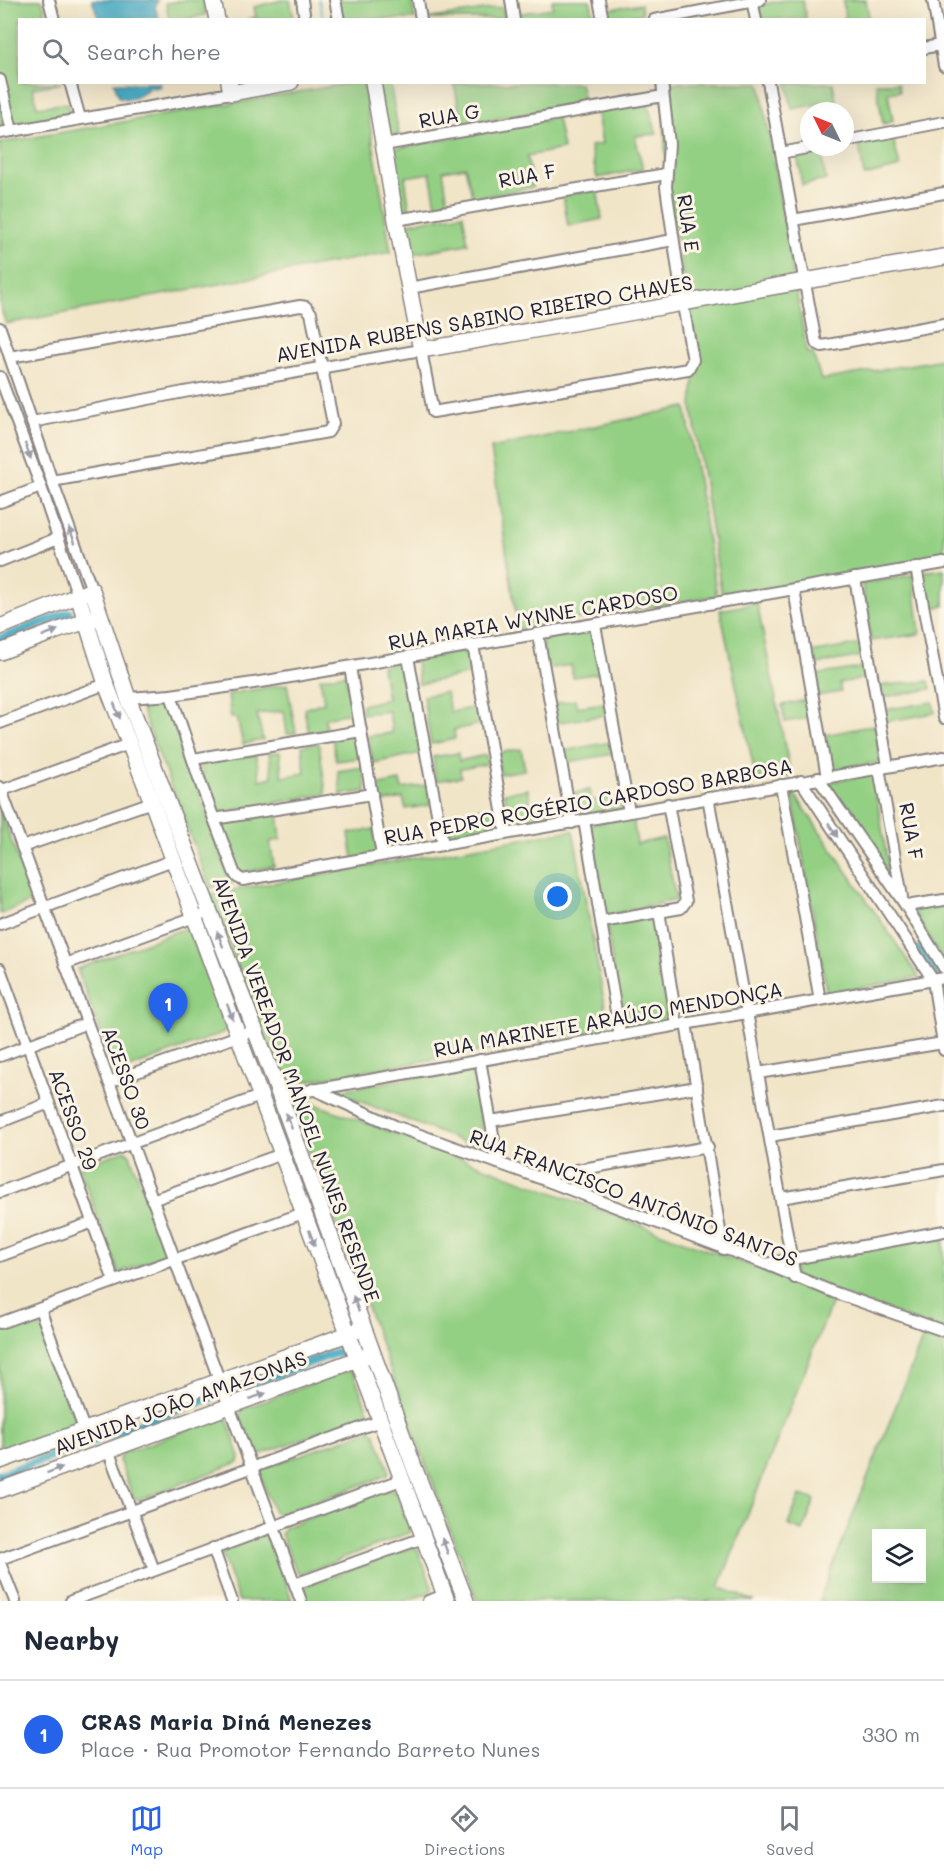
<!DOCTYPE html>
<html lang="en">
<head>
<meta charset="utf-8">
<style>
  :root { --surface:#fff; --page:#f6f6f7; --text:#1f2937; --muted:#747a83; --line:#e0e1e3; --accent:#2563eb }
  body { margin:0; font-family:Mali,sans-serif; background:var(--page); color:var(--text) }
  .controls { position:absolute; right:18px; bottom:18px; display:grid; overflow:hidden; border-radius:0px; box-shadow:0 6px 24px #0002 }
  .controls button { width:54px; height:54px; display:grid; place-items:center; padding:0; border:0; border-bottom:2px solid var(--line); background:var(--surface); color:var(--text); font:30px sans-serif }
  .compass { position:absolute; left:800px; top:102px; width:54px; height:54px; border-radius:50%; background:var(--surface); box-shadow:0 6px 24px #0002; rotate:313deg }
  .you { position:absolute; left:558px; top:897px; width:21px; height:21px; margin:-15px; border:4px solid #fff; border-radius:50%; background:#1a73e8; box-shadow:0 0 0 9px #1a73e833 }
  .badge { display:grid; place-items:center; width:39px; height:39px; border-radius:50%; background:var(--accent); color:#fff; font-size:20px; font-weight:700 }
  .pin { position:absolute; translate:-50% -50px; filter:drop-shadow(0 2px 3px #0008) }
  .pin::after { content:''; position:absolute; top:32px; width:21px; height:18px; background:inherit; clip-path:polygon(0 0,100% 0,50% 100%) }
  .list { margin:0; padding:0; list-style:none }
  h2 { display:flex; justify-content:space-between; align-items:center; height:78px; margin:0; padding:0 24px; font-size:26px }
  h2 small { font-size:20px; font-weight:400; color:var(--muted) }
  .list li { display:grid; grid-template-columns:39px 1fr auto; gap:18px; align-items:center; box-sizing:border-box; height:108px; padding:0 24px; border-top:2px solid var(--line) }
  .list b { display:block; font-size:22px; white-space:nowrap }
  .list p { margin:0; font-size:20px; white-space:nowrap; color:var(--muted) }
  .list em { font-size:20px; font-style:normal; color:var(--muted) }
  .icon { flex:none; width:33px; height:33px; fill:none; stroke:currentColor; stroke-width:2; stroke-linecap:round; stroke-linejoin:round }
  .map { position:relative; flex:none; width:944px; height:1601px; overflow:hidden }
  .search { position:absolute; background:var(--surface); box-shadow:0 6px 24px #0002; left:18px; right:18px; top:18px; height:66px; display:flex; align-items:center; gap:15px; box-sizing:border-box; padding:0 21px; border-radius:0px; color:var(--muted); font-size:22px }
  .sheet { height:186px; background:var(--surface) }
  nav { display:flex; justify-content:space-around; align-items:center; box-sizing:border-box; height:84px; border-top:2px solid var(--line); background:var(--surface); font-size:16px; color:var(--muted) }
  nav a { display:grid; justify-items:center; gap:3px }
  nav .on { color:var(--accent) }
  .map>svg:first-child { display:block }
  .green { fill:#94d084; stroke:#5b7960; stroke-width:1.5; fill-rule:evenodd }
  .water { fill:#42a8c2; stroke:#32657e; stroke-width:1.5 }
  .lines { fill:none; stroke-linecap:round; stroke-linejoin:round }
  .stream { stroke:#42a8c2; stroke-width:2 }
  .canal { stroke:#42a8c2; stroke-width:9 }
  .street-casing { stroke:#8a8482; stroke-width:14 }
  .secondary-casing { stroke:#8a8482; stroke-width:18 }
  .street { stroke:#fff; stroke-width:10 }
  .secondary { stroke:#fff; stroke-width:15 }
  .oneway { fill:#9c9ca7 }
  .labels { text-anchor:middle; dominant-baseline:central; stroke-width:6; stroke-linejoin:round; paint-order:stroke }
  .street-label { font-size:20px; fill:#22223b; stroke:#fcf5e5 }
</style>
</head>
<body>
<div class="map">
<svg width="944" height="1601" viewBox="0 0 944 1601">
  <rect width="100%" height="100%" fill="#fcf5e5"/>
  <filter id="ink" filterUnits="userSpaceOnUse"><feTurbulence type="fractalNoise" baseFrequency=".0167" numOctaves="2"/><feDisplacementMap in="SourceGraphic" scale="12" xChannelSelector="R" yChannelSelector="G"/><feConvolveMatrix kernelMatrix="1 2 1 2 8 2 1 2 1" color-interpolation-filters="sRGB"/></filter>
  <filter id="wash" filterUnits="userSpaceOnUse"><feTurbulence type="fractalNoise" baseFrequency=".008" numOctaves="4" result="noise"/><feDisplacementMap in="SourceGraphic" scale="24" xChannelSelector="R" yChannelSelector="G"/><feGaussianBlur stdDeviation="1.35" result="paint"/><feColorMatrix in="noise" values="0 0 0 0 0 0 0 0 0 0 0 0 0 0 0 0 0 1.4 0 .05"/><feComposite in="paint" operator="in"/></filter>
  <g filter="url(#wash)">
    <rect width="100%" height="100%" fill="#f1e5c8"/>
    <g class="green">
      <polygon points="0,0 42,0 47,19 20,20 20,82 62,83 33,88 37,107 67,103 70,115 0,128"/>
      <polygon points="184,0 204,0 205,15 188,19 169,19 166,3"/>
      <polygon points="282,0 290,0 294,19 247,19 256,17 254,7"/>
      <polygon points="338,0 411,0 415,19 341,19"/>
      <polygon points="552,0 590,0 593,14 545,19 517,20 516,14 553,8"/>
      <polygon points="785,0 803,0 806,19 761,19 759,5"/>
      <polygon points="843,0 866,0 869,19 845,19"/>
      <polygon points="641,4 642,14 608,19 603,10"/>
      <polygon points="502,7 505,19 427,19"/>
      <polygon points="356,82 363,83 391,252 6,324 0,306 0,143"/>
      <polygon points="377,83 390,83 399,135 387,138"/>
      <polygon points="454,83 580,83 584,104 462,125"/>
      <polygon points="662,83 760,83 807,353 813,353 821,380 944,359 944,556 722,596 692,407 694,380 698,364 667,181"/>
      <polygon points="787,83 833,83 836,101 792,109"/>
      <polygon points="876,83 898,83 900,91 888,93 893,121 883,124"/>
      <polygon points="647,102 657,134 635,136 643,169 597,178 590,146 602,144 597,112"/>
      <polygon points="557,118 563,149 527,156 533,187 473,199 465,167 443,171 448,203 436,204 430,173 405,177 410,212 398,214 387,150"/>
      <polygon points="893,138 900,167 864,176 859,144"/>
      <polygon points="821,152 826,180 802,185 797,153"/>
      <polygon points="597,189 602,219 568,226 563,195"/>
      <polygon points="463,214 468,244 406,255 402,224"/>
      <polygon points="686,407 717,596 518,629 491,448"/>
      <polygon points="944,569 944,606 928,608 922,572"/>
      <polygon points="913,575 920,634 871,641 862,584"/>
      <polygon points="757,603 791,776 756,779 720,610"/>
      <polygon points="592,630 600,673 573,677 571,665 546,669 542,639"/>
      <polygon points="861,644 863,656 812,665 810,653"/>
      <polygon points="468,650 471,674 419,684 416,660"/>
      <polygon points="406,662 421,753 373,763 368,736 392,733 389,711 362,714 362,705 387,699 382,666"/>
      <polygon points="865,667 867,678 839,683 841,692 818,696 815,675"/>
      <polygon points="345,674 353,712 325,718 326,730 309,734 304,709 324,702 320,678"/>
      <polygon points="929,681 931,689 880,698 878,686"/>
      <polygon points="287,684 296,733 287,734 284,711 257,714 263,740 243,744 237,718 231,718 228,694"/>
      <polygon points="446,692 450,712 478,707 481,724 454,730 455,739 431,744 423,696"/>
      <polygon points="575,700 577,707 604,703 606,715 555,723 553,704"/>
      <polygon points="807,700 810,718 785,722 782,705"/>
      <polygon points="167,702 232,885 210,887 140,706"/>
      <polygon points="933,702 935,713 884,722 882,710"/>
      <polygon points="875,725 881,762 831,771 825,735"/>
      <polygon points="357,733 360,758 336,761 332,737"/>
      <polygon points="611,742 613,754 563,763 561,751"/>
      <polygon points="319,743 326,794 216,813 199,763 256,755 260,780 272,777 269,753 280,752 282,777 305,773 302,746"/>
      <polygon points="521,749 525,770 500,774 497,753"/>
      <polygon points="458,753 459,761 486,755 488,764 460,769 461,777 436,781 433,757"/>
      <polygon points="363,767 366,791 341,795 338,771"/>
      <polygon points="873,774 890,877 826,783"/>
      <polygon points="400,781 402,789 428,785 431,805 406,809 403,798 379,803 375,786"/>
      <polygon points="528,789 532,811 559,806 561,818 511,827 504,793"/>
      <polygon points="791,789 919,977 827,994"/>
      <polygon points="590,790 591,801 622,796 624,808 573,816 569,794"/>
      <polygon points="495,806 499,831 448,838 446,827 472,822 470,810"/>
      <polygon points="0,809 33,901 0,914"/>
      <polygon points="278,814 281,839 270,842 274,866 239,874 219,823"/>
      <polygon points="633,818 637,844 664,838 676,900 604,916 591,824"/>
      <polygon points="374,829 378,854 353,858 349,833"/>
      <polygon points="573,830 609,1029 284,1085 210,894"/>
      <polygon points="944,903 944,962 912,909"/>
      <polygon points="651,918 670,1022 621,1030 607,925"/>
      <polygon points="188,927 227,1031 116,1073 77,969"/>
      <polygon points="472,1068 486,1151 334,1091"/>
      <polygon points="307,1101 834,1297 719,1587 754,1601 477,1601 291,1104"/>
      <polygon points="125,1150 130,1155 166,1254 119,1273 80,1169 82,1166"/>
      <path d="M944 1235V1601H819L925 1332 931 1327 795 1278 792 1259ZM876 1534H922V1578H876Z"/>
      <polygon points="33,1317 40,1323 77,1420 77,1425 0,1455 0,1329"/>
      <polygon points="349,1370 354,1374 368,1411 367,1415 259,1455 253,1452 239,1416 243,1409"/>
      <polygon points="222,1417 227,1419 240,1457 239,1462 139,1500 133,1497 119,1460 123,1453"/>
      <polygon points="370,1430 375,1433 389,1470 388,1475 280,1515 274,1512 260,1475 264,1468"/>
      <polygon points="391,1489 396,1492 410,1529 409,1533 301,1574 296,1570 281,1534 285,1527"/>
      <polygon points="800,1495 815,1500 803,1531 788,1525"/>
      <polygon points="265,1534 270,1536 292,1601 239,1601 221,1552 223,1550"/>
      <polygon points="413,1547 418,1550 432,1587 431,1592 406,1601 307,1601 304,1592 307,1585"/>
    </g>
    <g class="water">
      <polygon points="92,0 158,0 155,7 159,19 99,19"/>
      <path d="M114 83H160L161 86 155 88 151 87C140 95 132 102 119 97Z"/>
    </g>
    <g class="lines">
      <polyline class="stream" points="319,0 323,20"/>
      <g class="canal">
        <polyline points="0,639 69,613"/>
        <polyline points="919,949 936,974"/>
        <polyline points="941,987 944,1005"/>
        <polyline points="231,1391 343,1350"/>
        <polyline points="0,1475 218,1395"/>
      </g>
    </g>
  </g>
  <g filter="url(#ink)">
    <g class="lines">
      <defs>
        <g id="street">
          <polyline points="49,0 54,20"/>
          <polyline points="302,0 305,20"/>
          <polyline points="335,0 339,20"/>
          <polyline points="418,0 421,20"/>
          <polyline points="511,0 514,20"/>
          <polyline points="599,0 603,20"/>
          <polyline points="752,0 756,20"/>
          <polyline points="933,0 944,66"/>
          <polyline points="654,20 760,0"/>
          <polyline points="924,48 940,45"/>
          <polyline points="0,80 12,131"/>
          <polyline points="70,82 80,118"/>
          <polyline points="768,82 816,343 822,346 944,324"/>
          <polyline points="0,133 231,93"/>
          <polyline points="845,141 944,122"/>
          <polyline points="384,145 663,96"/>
          <polyline points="781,153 812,147"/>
          <polyline points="396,220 666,174"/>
          <polyline points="793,220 944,193"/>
          <polyline points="409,288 673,240"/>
          <polyline points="0,328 52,481 92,590"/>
          <polyline points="10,357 300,306 306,307 311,313 333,424 328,432 52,481"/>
          <polyline points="0,377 41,487 78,596"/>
          <polyline points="32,422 184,392 421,350 433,412 688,369 693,360 683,305 666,187 669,144 662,82"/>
          <polyline points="0,502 41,487"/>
          <polyline points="0,561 58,538"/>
          <polyline points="916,567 944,718"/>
          <polyline points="855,578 888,766"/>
          <polyline points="794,590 827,777"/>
          <polyline points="595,625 629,812"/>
          <polyline points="538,635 572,823"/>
          <polyline points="473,645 506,833"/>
          <polyline points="408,657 443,845"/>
          <polyline points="350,667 382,855"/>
          <polyline points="171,695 202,787 234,872 237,877 243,880 944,757"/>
          <polyline points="128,698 171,695 267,681 944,563"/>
          <polyline points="0,723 106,684"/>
          <polyline points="193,759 361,731"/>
          <polyline points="879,768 902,897"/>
          <polyline points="818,778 906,906 944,968"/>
          <polyline points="801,781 933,980 944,1050"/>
          <polyline points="781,785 820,1000"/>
          <polyline points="0,787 301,1601"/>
          <polyline points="0,791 129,744"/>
          <polyline points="708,797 795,1278"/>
          <polyline points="214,819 372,794"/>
          <polyline points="584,820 620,1035"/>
          <polyline points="22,847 152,802"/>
          <polyline points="906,906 944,900"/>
          <polyline points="659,911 677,1025"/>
          <polyline points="602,922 681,908 686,901 668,804"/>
          <polyline points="0,924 173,860"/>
          <polyline points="65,964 200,915"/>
          <polyline points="0,969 114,1281"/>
          <polyline points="686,1023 723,1249"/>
          <polyline points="0,1056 87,1023"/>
          <polyline points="480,1060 498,1163"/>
          <polyline points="758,1073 943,1043"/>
          <polyline points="109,1082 255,1030"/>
          <polyline points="313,1089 395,1126 537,1177 766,1264 833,1292 944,1331"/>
          <polyline points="279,1096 944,978"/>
          <polyline points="491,1121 697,1087"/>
          <polyline points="0,1122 49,1103"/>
          <polyline points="770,1136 944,1106"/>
          <polyline points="537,1177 708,1147"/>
          <polyline points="0,1192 260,1096"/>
          <polyline points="781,1198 944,1170"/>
          <polyline points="152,1200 282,1154"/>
          <polyline points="0,1256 93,1222"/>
          <polyline points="766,1264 944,1231"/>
          <polyline points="40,1309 84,1429"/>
          <polyline points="0,1323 303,1213"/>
          <polyline points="108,1450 154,1570"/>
          <polyline points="213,1548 232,1601"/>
          <polyline points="0,1559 380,1421"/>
          <polyline points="0,1563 15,1601"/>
          <polyline points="295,1584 423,1538"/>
          <polyline points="71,1601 401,1480"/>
          <polyline points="428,1601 445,1595"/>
        </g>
        <g id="secondary">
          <polyline points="213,0 217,20"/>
          <polyline points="229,82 231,93 291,82"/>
          <path d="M373 82 396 220 421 350C595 320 769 286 944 257"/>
          <polyline points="78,596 106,684 152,802 447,1601"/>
          <polyline points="0,627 92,590 128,698 273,1077 414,1467 466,1601"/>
          <polyline points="0,652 56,631 93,619"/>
          <polyline points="0,1461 356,1331"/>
          <polyline points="0,1490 366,1356"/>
        </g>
      </defs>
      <use href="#street" class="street-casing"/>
      <use href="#secondary" class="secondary-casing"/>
      <use href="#street" class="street"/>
      <use href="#secondary" class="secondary"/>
    </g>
    <defs><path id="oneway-solid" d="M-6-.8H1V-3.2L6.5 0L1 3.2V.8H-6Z" transform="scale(1.5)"/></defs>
    <g class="oneway">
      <use href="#oneway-solid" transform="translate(28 451) rotate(70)"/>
      <use href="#oneway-solid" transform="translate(72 535) rotate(-111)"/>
      <use href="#oneway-solid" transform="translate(50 633) rotate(-21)"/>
      <use href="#oneway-solid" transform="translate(117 711) rotate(69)"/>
      <use href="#oneway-solid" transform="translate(833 830) rotate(57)"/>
      <use href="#oneway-solid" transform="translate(220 939) rotate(-111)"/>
      <use href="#oneway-solid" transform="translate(230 1012) rotate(70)"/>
      <use href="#oneway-solid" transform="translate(289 1121) rotate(-110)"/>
      <use href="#oneway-solid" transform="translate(312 1238) rotate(70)"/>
      <use href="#oneway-solid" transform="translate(356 1304) rotate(-110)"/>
      <use href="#oneway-solid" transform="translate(258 1396) rotate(-20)"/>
      <use href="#oneway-solid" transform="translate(55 1470) rotate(-20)"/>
      <use href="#oneway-solid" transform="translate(445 1546) rotate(-111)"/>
    </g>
  </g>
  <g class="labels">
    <g class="street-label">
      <text transform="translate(449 115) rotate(-10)">RUA G</text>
      <text transform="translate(527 175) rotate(-10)">RUA F</text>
      <text transform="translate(689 223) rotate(82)">RUA E</text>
      <text transform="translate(484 318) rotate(-10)">AVENIDA RUBENS SABINO RIBEIRO CHAVES</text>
      <text transform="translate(533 617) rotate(-10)">RUA MARIA WYNNE CARDOSO</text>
      <text transform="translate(588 801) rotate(-10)">RUA PEDRO ROGÉRIO CARDOSO BARBOSA</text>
      <text transform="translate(912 831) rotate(80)">RUA F</text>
      <text transform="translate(608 1019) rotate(-10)">RUA MARINETE ARAÚJO MENDONÇA</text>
      <text transform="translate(127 1078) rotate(70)">ACESSO 30</text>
      <text transform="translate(297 1089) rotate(70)">AVENIDA VEREADOR MANOEL NUNES RESENDE</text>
      <text transform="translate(74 1119) rotate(70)">ACESSO 29</text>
      <text transform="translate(634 1197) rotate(21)">RUA FRANCISCO ANTÔNIO SANTOS</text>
      <text transform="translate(180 1402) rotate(-20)">AVENIDA JOÃO AMAZONAS</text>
    </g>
  </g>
</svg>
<div class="controls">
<button><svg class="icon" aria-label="layers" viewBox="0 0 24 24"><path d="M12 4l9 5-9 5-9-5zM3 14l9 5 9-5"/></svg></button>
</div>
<svg class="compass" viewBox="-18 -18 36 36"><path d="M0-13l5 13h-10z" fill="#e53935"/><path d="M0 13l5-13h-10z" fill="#747a83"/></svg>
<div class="you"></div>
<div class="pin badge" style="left:168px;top:1033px">1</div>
<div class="search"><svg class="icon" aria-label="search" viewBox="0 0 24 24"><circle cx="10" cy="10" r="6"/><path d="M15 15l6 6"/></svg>Search here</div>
</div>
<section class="sheet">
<h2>Nearby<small></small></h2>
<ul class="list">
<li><span class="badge">1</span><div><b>CRAS Maria Diná Menezes</b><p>Place · Rua Promotor Fernando Barreto Nunes</p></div><em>330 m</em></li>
</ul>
</section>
<nav>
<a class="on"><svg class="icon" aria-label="map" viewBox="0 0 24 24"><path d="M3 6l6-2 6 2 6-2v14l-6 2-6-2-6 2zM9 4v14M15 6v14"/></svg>Map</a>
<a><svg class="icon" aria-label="directions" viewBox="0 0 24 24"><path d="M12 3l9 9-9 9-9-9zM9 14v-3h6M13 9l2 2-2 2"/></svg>Directions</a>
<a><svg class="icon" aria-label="saved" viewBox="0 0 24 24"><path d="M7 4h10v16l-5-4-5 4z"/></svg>Saved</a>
</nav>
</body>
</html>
